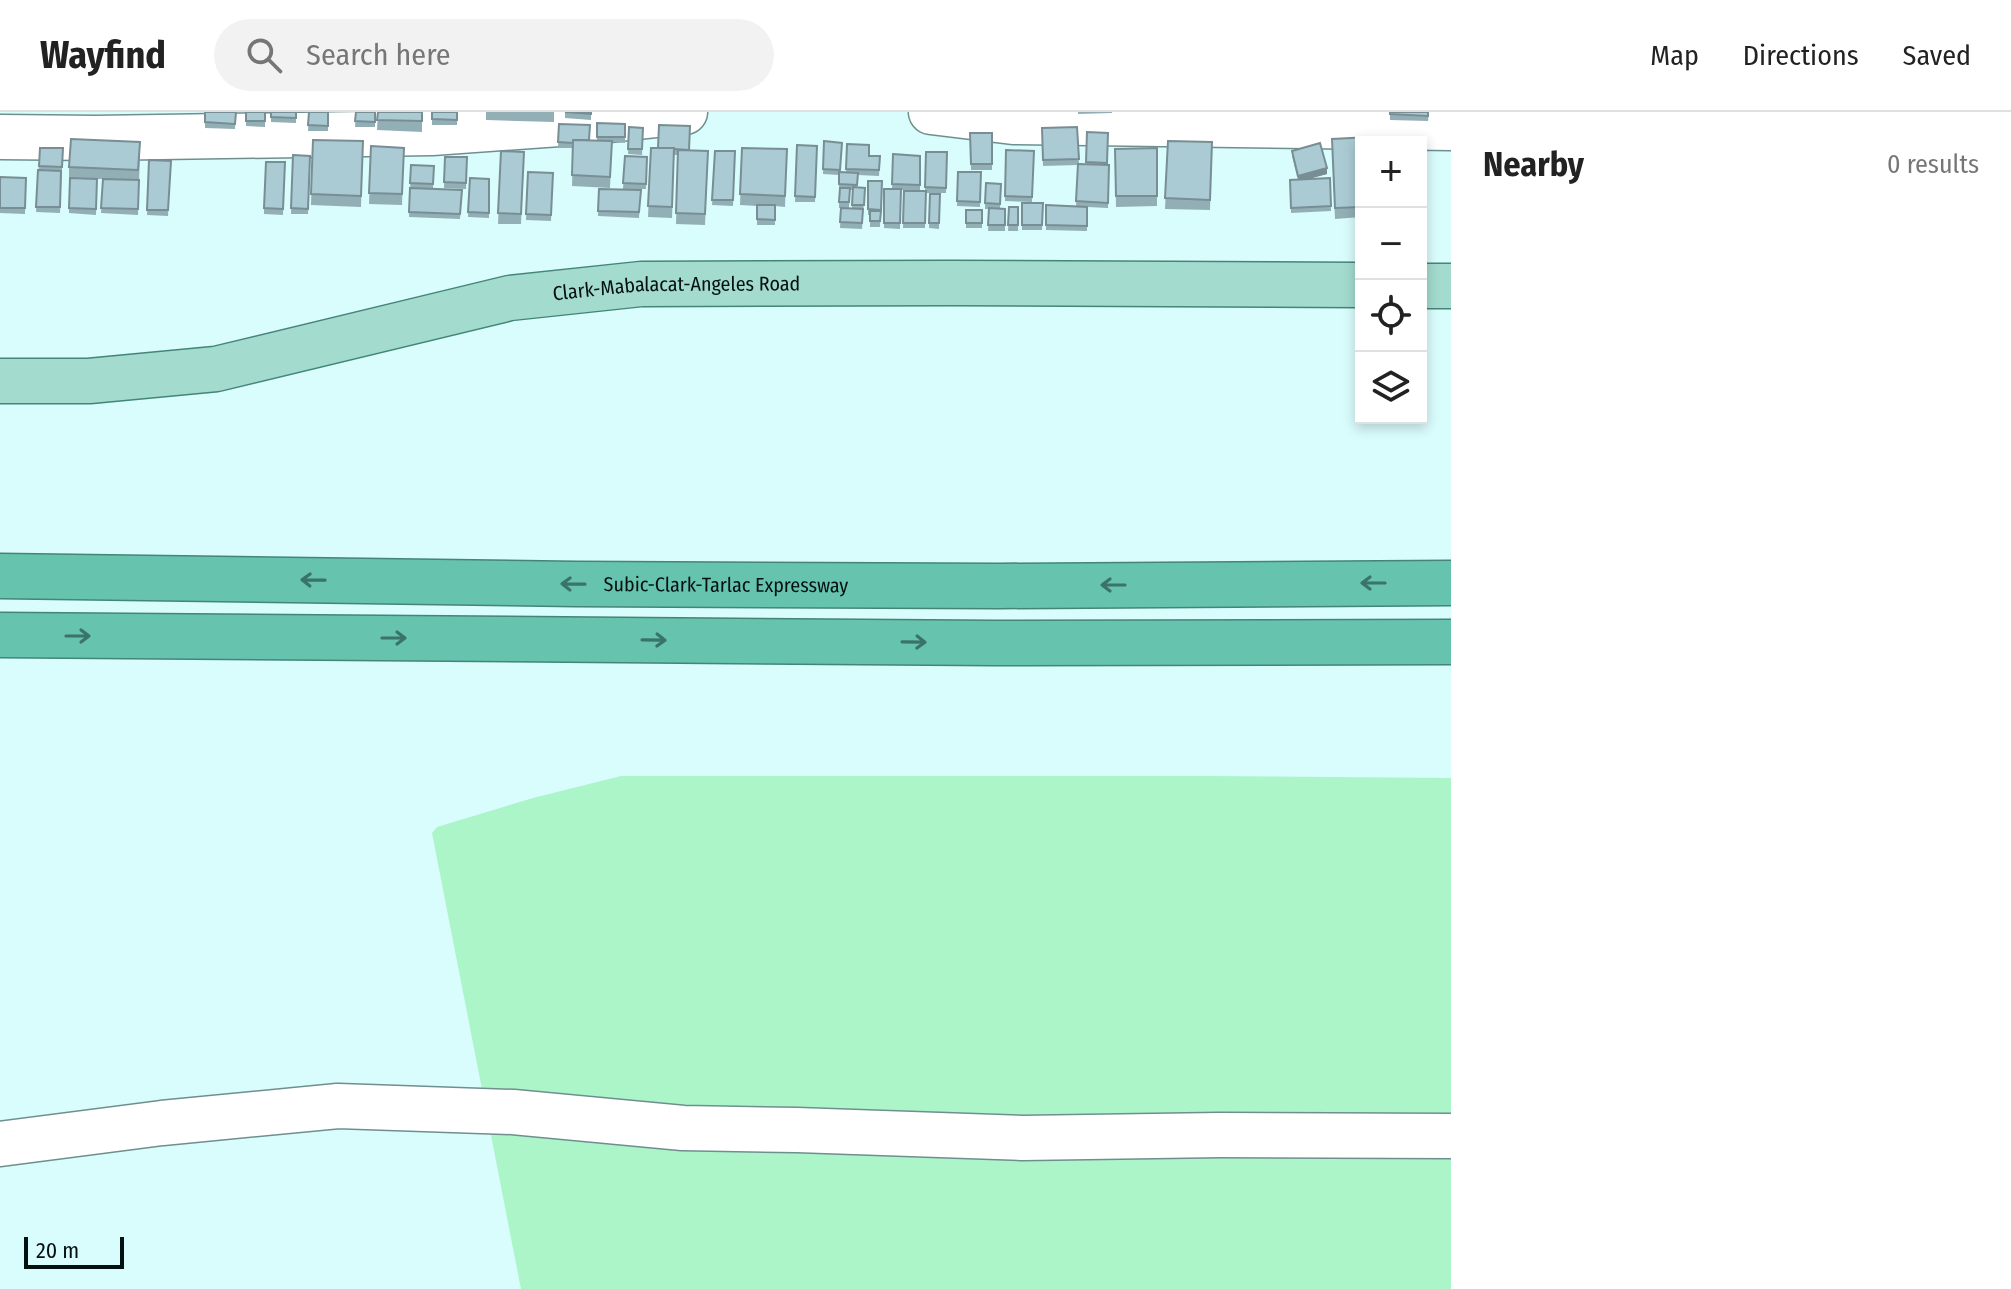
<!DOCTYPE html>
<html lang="en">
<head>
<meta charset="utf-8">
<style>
  :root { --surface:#fff; --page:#f2f2f2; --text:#222; --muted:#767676; --line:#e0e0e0 }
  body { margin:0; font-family:"Fira Sans Condensed",sans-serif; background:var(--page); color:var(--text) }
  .controls { position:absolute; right:24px; top:24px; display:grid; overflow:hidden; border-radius:0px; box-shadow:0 4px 12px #0003 }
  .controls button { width:72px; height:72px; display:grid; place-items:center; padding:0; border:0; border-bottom:2px solid var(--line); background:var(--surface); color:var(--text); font:40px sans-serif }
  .scale { position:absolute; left:24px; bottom:20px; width:100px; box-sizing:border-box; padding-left:8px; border:4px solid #051111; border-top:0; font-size:22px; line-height:28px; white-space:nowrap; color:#051111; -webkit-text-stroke:6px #d9fcfd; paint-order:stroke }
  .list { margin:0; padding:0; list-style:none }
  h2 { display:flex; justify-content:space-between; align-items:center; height:104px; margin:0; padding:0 32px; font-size:34px }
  h2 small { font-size:26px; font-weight:400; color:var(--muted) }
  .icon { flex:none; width:44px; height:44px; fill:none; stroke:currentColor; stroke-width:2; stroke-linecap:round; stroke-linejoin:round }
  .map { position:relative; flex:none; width:1451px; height:1177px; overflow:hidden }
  header { display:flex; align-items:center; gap:48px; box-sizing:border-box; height:112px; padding:0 40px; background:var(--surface); border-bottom:2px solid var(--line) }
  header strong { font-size:38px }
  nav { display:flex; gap:44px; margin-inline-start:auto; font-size:28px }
  .search { width:560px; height:72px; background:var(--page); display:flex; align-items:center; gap:20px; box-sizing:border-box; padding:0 28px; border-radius:44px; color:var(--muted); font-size:30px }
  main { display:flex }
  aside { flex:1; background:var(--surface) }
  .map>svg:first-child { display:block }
  .green { fill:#abf5c9 }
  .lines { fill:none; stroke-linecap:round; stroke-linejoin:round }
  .minor-casing { stroke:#6f8f8f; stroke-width:47 }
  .major-casing { stroke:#448577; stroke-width:47 }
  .highway-casing { stroke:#448577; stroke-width:47 }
  .minor { stroke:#fff; stroke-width:44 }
  .major { stroke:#a3dbce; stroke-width:44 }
  .highway { stroke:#66c3ae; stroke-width:44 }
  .wall { fill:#93afb6 }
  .shaded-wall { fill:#788e94 }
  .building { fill:#abcbd4; stroke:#788e94; stroke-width:2 }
  .oneway { stroke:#3a7367 }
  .labels { text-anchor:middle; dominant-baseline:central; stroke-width:8; stroke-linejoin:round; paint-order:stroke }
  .street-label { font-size:20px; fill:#051111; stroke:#d9fcfd }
</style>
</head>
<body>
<header>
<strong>Wayfind</strong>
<div class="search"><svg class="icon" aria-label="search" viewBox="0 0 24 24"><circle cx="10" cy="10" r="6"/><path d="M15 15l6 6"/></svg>Search here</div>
<nav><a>Map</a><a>Directions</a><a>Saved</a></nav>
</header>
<main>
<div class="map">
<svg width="1451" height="1177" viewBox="0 0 1451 1177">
  <rect width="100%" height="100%" fill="#d9fcfd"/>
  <polygon class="green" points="621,664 1208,664 1451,666 1451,1177 521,1177 432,721 437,715 533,686"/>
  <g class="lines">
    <defs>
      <g id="minor">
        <polyline points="931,0 1013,10 1451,16"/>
        <polyline points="0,25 96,26 432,21 601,9 685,0"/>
        <polyline points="0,1032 162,1011 338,994 513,1000 683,1016 797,1018 1022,1026 1220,1023 1451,1024"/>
      </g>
      <g id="major">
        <polyline points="1421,174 1451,174"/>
        <path id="s1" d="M0 269H89L216 257 510 186 641 172 950 171 1361 173"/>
      </g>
      <g id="highway">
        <path id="s2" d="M0 464 576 472 999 474 1451 471"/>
        <polyline points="0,523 994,531 1451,530"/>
      </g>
    </defs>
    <use href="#minor" class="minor-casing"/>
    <use href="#major" class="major-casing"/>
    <use href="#highway" class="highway-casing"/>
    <use href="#minor" class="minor"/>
    <use href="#major" class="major"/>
    <use href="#highway" class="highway"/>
  </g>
  <g class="wall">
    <polygon points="205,0 236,0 235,17 205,16"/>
    <polygon points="246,0 265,0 265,15 246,14"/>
    <polygon points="271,0 296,0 296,11 271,10"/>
    <polygon points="309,0 328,0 328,19 308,19"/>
    <polygon points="356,0 375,0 375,15 355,15"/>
    <polygon points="378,0 422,0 422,20 377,18"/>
    <rect x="432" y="0" width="25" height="13"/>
    <polygon points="486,0 554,0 554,10 486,8"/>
    <polygon points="565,0 591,0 591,8 565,6"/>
    <polygon points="1078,0 1112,0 1112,1 1078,2"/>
    <polygon points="1390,0 1429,0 1428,9 1390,8"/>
    <polygon points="597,11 625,12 625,31 612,30 610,76 572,74 573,36 558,36 559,12 590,28 597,29"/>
    <polygon points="629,15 643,16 642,43 628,42"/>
    <polygon points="1077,15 1079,52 1086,52 1087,20 1108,21 1107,53 1109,53 1108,96 1087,95 1087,119 1046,118 1046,93 1076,94 1078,53 1043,54 1042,16"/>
    <polygon points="970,21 992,21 992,58 971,58"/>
    <polygon points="313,28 363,29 361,95 311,93"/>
    <polygon points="824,29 842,31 840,60 846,61 847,32 869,44 880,44 879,64 858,63 857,75 865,76 862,117 840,116 841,96 852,97 853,78 850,78 849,96 839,96 839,63 823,62"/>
    <polygon points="1168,29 1212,30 1210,98 1165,97"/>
    <polygon points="1361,30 1361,105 1335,107 1332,38"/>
    <polygon points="797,33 817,34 815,90 795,90"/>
    <polygon points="371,34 404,36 402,93 369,92"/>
    <polygon points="40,36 63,36 60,101 36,100"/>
    <polygon points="651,36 708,39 705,113 676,112 678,43 674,43 672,106 648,105"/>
    <polygon points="742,36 787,37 785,95 775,94 775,113 757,113 757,94 740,93"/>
    <polygon points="1157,36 1157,94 1116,95 1115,37"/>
    <polygon points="1006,38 1034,39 1032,90 1005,89"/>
    <polygon points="501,39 524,40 521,112 498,112"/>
    <polygon points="715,39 735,39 733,94 712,93"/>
    <polygon points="1292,39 1327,62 1307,67 1330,66 1331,99 1291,101 1290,68 1298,68 1292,44"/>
    <polygon points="140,40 138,103 101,101 103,67 97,67 96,103 69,101 69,55"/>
    <polygon points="926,40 947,40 946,81 926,81 925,116 903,116 904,79 925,79"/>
    <polygon points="893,42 920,44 920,78 901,78 900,117 884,116 884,77 892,77"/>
    <polygon points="293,43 310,44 308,102 291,102"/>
    <polygon points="625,44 647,45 646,77 623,77"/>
    <polygon points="445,45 467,45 466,77 444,76"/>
    <polygon points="149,48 171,49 168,104 147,103"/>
    <polygon points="285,50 283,103 264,102 264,96"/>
    <polygon points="411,53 434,54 433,77 462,78 460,107 409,105"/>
    <polygon points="528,60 553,61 551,109 526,108"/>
    <polygon points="958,60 981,60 980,95 957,94"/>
    <polygon points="0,65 26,66 25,102 0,101"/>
    <polygon points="470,66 489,67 489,106 468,105"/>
    <polygon points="868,69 882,69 880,115 870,115 870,103 868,103"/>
    <polygon points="986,71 1001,72 1000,97 1005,97 1005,119 988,119 989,97 985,97"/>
    <polygon points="599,77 641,78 639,106 598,104"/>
    <polygon points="930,82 940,82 939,117 929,116"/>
    <polygon points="1022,91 1043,91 1042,118 1022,118"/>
    <polygon points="1009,95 1018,95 1018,119 1008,119"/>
    <rect x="966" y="98" width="16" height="18"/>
  </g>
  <polygon class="shaded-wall" points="1327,56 1327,62 1298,70 1298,64"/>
  <g class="building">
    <polygon points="205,0 236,0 235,12 205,10"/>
    <rect x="246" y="0" width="19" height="9"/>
    <polygon points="271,0 296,0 296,6 271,5"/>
    <polygon points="309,0 328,0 328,14 308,13"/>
    <polygon points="356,0 375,0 375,10 355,9"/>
    <polygon points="378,0 422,0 422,9 377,8"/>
    <polygon points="432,0 457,0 457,8 432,7"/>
    <polygon points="565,0 591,0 591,2"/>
    <polygon points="1390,0 1428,0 1428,4 1390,2"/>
    <polygon points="597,11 625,12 625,25 597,25"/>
    <polygon points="559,12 590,13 589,28 573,28 573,31 558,30"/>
    <polygon points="659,13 690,14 689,38 658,36"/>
    <polygon points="629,15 643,16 642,37 628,37"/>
    <polygon points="1077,15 1079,47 1043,48 1042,16"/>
    <polygon points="1087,20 1108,21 1107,51 1086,50"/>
    <polygon points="970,21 992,21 992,52 971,52"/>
    <polygon points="1370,25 1370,30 1361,30 1361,95 1335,96 1332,27"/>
    <polygon points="71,27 140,30 138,58 69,55"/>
    <polygon points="313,28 363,29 361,84 311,82"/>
    <polygon points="573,28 612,29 610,65 572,63"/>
    <polygon points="824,29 842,31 840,58 823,57"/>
    <polygon points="1168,29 1212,30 1210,88 1165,86"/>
    <polygon points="1320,31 1327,56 1298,64 1292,39"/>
    <polygon points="847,32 869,33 869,44 880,44 879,58 846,57"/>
    <polygon points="797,33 817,34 815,85 795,84"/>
    <polygon points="371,34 404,36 402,82 369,81"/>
    <polygon points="40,36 63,36 62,55 39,54"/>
    <polygon points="651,36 674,36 672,95 648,94"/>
    <polygon points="742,36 787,37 785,84 740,82"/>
    <polygon points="1157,36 1157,84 1116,84 1115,37"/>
    <polygon points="678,38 708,39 705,102 676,101"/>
    <polygon points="1006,38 1034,39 1032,85 1005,84"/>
    <polygon points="501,39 524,40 521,102 498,101"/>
    <polygon points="715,39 735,39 733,88 712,88"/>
    <polygon points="926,40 947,40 946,76 925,75"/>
    <polygon points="893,42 920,44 920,73 892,72"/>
    <polygon points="293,43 310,44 308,97 291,96"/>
    <polygon points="625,44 647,45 646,72 623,71"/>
    <polygon points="445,45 467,45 466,71 444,70"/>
    <polygon points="149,48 171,49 168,98 147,98"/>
    <polygon points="266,50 285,50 283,97 264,96"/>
    <polygon points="1078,52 1109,53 1108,91 1076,89"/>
    <polygon points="411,53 434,54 433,72 410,71"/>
    <polygon points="38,58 61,59 60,95 36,95"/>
    <polygon points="528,60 553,61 551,103 526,102"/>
    <polygon points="839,60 858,61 857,73 839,72"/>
    <polygon points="958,60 981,60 980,90 957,89"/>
    <polygon points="0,65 26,66 25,96 0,96"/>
    <polygon points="70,66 97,67 96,97 69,96"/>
    <polygon points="470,66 489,67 489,101 468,100"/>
    <polygon points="1330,66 1331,94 1291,96 1290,68"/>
    <polygon points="103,67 139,68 138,97 101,96"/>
    <polygon points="868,69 882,69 881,98 868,97"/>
    <polygon points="986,71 1001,72 1000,92 985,91"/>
    <polygon points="853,75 865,76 864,93 852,93"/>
    <polygon points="410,76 462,78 460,102 409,100"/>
    <polygon points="840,76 850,76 849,90 839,90"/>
    <polygon points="599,77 641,78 639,100 598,99"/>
    <polygon points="884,77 901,77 900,111 884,111"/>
    <polygon points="904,79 926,79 925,111 903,111"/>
    <polygon points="930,82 940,82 939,111 929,111"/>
    <polygon points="1022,91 1043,91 1042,113 1022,113"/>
    <polygon points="757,93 775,93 775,108 757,107"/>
    <polygon points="1046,93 1087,95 1087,114 1046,113"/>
    <polygon points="1009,95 1018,95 1018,113 1008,113"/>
    <polygon points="841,96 863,97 862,111 840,110"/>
    <polygon points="989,96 1005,97 1005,113 988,113"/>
    <rect x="966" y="98" width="16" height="13"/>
    <polygon points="870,99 881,99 880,109 870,109"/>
  </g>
  <defs><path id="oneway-shaft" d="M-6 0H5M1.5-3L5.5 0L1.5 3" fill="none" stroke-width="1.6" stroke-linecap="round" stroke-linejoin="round" transform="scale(2)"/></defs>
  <g class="oneway">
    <use href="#oneway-shaft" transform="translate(313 468) rotate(-179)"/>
    <use href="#oneway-shaft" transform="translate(1373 471) rotate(180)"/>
    <use href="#oneway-shaft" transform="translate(573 472) rotate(-179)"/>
    <use href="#oneway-shaft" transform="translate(1113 473) rotate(180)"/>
    <use href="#oneway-shaft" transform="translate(78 524)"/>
    <use href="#oneway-shaft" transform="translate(394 526)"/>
    <use href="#oneway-shaft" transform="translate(654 528) rotate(1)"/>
    <use href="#oneway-shaft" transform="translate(914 530) rotate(1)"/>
  </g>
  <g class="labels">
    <g class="street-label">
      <text stroke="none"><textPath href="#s1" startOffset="686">Clark-Mabalacat-Angeles Road</textPath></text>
      <text stroke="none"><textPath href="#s2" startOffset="726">Subic-Clark-Tarlac Expressway</textPath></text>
    </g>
  </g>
</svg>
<div class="controls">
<button>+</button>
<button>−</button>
<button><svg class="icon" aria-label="locate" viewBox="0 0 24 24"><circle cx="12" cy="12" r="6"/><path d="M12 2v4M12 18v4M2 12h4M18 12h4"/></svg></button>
<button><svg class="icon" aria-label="layers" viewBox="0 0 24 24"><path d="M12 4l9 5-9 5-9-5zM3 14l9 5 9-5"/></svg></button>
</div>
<div class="scale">20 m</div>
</div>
<aside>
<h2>Nearby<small>0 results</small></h2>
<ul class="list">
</ul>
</aside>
</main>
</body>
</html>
